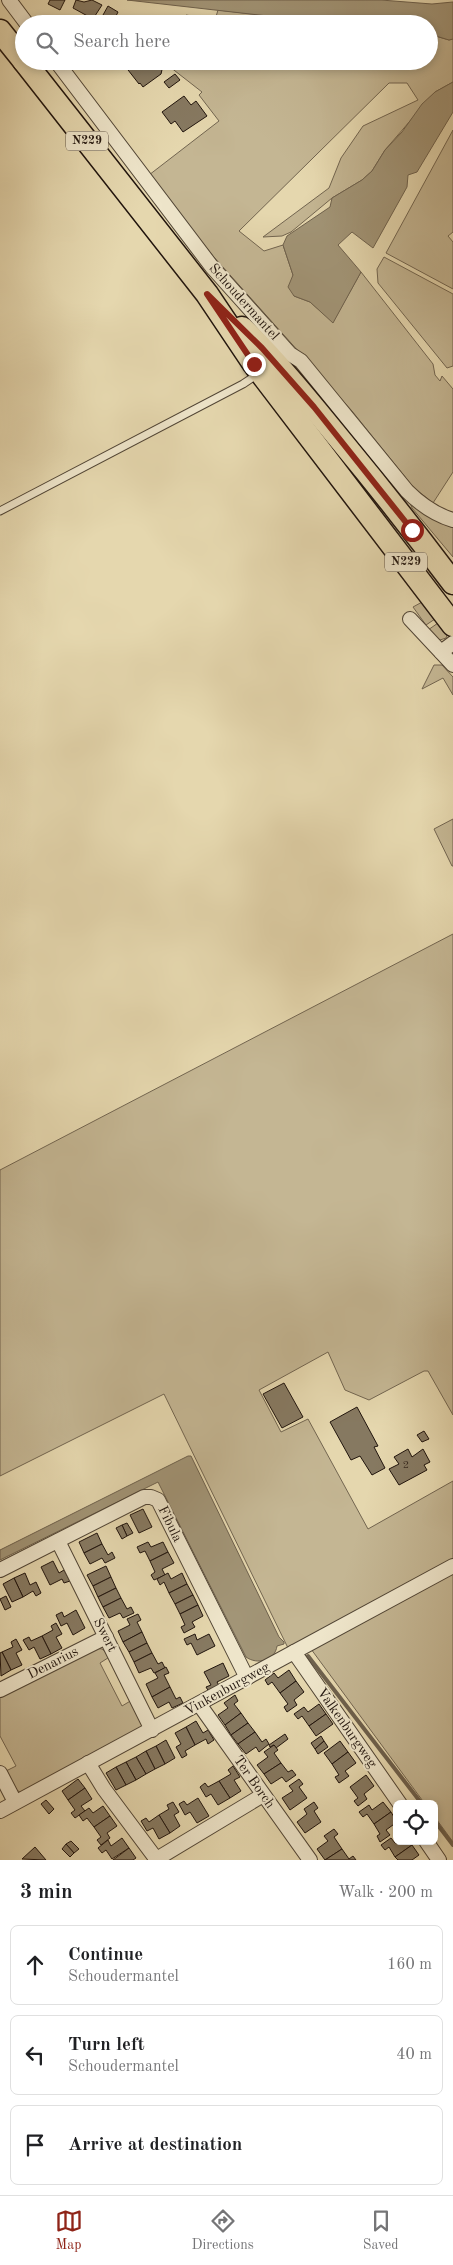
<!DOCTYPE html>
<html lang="en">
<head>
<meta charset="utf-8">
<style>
  :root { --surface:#fff; --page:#f6f6f6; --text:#202124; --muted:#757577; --line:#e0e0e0; --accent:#8f2418 }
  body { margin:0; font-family:"Old Standard TT",serif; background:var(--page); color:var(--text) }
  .controls { position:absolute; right:15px; bottom:15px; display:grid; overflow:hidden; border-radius:8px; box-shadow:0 2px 8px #0003 }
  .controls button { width:45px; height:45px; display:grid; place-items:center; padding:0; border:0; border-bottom:1px solid var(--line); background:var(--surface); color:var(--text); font:25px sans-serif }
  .stop { position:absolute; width:15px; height:15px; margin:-11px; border:4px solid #8f2418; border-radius:50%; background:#fff }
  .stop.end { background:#8f2418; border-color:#fff; box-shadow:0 1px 5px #0008 }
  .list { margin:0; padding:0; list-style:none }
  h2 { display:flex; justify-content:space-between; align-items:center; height:65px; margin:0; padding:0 20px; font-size:21px }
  h2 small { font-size:16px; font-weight:400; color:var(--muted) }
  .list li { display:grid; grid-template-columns:32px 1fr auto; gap:15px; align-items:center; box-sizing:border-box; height:80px; margin:0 10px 10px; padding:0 10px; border:1px solid var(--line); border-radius:8px }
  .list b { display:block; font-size:19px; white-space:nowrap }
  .list p { margin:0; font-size:16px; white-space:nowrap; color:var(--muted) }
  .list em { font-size:16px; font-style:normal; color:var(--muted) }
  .icon { flex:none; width:28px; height:28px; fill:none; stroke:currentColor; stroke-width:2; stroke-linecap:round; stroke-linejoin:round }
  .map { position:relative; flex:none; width:453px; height:1860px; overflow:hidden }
  .search { position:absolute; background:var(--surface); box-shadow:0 2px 8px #0003; left:15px; right:15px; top:15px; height:55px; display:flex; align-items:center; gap:12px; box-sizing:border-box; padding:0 18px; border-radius:28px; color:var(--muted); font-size:19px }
  .sheet { height:335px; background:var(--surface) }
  nav { display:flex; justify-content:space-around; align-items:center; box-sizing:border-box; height:70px; border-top:1px solid var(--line); background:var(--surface); font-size:14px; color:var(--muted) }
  nav a { display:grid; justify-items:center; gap:2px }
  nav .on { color:var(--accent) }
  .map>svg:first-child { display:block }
  .green { fill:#c4b693; stroke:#726550 }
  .water { fill:#a29577; stroke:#6e614d }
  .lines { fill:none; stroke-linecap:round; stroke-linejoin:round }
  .stream { stroke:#6e614d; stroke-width:4 }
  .building { fill:#867961; stroke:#20140d }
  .lane-casing { stroke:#514535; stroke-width:9 }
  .street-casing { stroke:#514535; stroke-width:16 }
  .primary-casing { stroke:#20140d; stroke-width:25 }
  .lane { stroke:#eee5ca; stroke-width:7 }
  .street { stroke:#eee5ca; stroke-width:14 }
  .primary { stroke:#e5d7ae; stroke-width:22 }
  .route { stroke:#8f2418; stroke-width:6 }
  .labels { text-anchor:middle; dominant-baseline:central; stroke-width:4; stroke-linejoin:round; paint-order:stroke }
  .number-label { font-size:11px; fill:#3a2d22 }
  .shield { fill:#eee5ca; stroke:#5e5346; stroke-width:1 }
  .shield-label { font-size:12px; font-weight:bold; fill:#20140d }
  .street-label { font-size:14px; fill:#20140d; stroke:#eee5ca }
</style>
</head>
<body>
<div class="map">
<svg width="453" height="1860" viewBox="0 0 453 1860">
  <rect width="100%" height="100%" fill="#e5d7ae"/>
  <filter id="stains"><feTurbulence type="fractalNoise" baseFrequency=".004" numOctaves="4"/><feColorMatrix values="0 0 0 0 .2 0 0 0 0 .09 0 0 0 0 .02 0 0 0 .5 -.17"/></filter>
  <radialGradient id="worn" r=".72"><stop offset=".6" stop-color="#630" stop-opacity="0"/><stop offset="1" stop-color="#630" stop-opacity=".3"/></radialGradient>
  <g class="green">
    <polygon points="218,10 338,24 184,24 186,15 215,20"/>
    <polygon points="429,34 449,40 453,39 453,82 435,92 385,150 372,171 362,180 332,198 291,232 282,236 263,237 329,188 341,158 363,126 418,100 407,83 389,83 239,231 264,251 283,245 293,275 294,296 310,302 333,322 361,272 433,364 435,375 440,381 442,376 453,389 453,472 433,503 414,488 352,411 213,256 149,175 219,121 199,95 202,92 170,67 172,61 429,61"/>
    <polygon points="453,130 453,232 448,236 453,242 453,289 386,253"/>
    <polygon points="384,257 453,294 453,366 447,368 378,283 377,269"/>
    <polygon points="410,503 453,526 453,557 412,508"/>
    <polygon points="424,601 448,633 446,638 440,640 428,630 438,623 435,619 426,625 413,607"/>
    <polygon points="434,665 442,665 453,677 453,695 443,678 422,689"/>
    <polygon points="453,819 453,866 452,866 434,829"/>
    <polygon points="453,934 453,1415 428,1371 424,1371 369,1400 345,1390 328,1352 259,1390 281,1432 308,1419 368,1529 453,1481 453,1559 288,1648 164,1394 0,1476 0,1170"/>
    <polygon points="453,1573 453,1842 434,1816 434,1804 425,1804 311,1649"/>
    <path d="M95 1648 102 1649 111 1656 100 1663 122 1706 132 1700 145 1728 23 1793C12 1790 9 1781 4 1772L16 1766 0 1736V1696Z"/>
  </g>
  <g class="water">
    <polygon points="127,0 381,0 432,4 453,2 453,39 449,40 429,34 429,24 338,24"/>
    <polygon points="453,82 453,112 417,172 408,175 407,187 373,248 352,232 338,245 361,272 333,323 310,302 294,296 288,287 293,275 283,245 287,236 330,207 332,198 362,180 372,171 385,150 402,132 422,104 435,92"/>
    <path d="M188 1456H191L279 1637 284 1642V1644L277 1646C275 1661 257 1665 246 1657L158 1482 0 1560V1550Z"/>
  </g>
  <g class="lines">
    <g class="stream">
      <polyline points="308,1656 422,1804"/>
      <polyline points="434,1820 453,1845"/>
    </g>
  </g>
  <g class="building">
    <polygon points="50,0 65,0 60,10 48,4"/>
    <polygon points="76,0 84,2 92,0 102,5 93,19 73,8"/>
    <polygon points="108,6 118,12 112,24 98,24"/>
    <polygon points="121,61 151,61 153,63 164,61 161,74 143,87 140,83 139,84"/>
    <polygon points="175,74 180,80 169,88 164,82"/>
    <polygon points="184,96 191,105 196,101 207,116 183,132 175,121 171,124 162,112"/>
    <polygon points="284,1383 303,1417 282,1428 263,1394"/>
    <polygon points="357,1407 378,1446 374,1447 385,1468 372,1475 360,1456 351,1460 330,1422"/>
    <polygon points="424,1431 429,1439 422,1442 417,1435"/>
    <polygon points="408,1449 412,1457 423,1449 430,1462 424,1465 427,1470 399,1485 389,1469 399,1464 394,1457"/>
    <polygon points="143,1509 152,1527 139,1533 130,1515"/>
    <polygon points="127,1523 133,1533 127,1536 122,1525"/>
    <polygon points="122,1525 127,1536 122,1539 116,1528"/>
    <polygon points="97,1533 102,1544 84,1553 79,1542"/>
    <polygon points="148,1542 151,1547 163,1542 168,1552 150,1561 145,1551 140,1553 137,1547"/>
    <polygon points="102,1544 108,1555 112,1552 115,1558 105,1563 102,1558 90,1564 84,1553"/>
    <polygon points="168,1552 174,1563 162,1569 165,1575 154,1580 151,1575 155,1572 150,1561"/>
    <polygon points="53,1561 59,1573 64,1570 70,1581 64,1583 62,1579 50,1585 41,1567"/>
    <polygon points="106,1566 111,1577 93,1586 87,1575"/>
    <polygon points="25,1573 30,1585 36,1582 41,1593 36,1596 33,1591 23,1597 14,1578"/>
    <polygon points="168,1573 171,1579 182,1573 187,1584 169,1593 164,1582 160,1585 157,1579"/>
    <polygon points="111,1577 116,1588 98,1597 93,1586"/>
    <polygon points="14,1578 23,1597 12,1602 3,1584"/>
    <polygon points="187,1584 193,1595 175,1604 169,1593"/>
    <polygon points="116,1588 121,1598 103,1607 98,1597"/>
    <polygon points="193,1595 198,1605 180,1614 175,1604"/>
    <polygon points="6,1596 11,1607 5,1610 0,1599"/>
    <polygon points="121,1598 127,1609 131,1607 134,1613 123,1618 120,1613 109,1618 103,1607"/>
    <polygon points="198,1605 203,1616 192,1622 195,1627 184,1633 181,1627 185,1625 180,1614"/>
    <polygon points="76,1610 85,1628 73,1635 67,1623 61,1626 56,1615 62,1612 64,1617"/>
    <polygon points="138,1614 141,1620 137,1622 142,1632 123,1642 118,1631 130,1625 127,1619"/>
    <polygon points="56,1623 62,1634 56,1637 62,1648 51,1654 42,1636 53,1630 51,1626"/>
    <polygon points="142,1632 147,1643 129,1652 123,1642"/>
    <polygon points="195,1634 197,1640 209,1634 215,1646 197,1655 191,1643 187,1645 184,1639"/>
    <polygon points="42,1636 51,1654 40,1659 34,1647 29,1650 23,1640 29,1637 31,1641"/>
    <polygon points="16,1639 22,1650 16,1653 22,1665 11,1670 2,1652 13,1647 11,1642"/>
    <polygon points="147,1643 152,1653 134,1662 129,1652"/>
    <polygon points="2,1652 11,1670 1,1676 0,1653"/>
    <polygon points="152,1653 158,1664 162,1662 165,1668 154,1673 151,1668 139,1673 134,1662"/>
    <polygon points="223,1663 229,1676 217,1682 220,1687 209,1692 206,1687 211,1685 204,1672"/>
    <polygon points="166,1667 169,1673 164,1675 170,1687 152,1697 146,1684 158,1678 155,1673"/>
    <polygon points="289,1670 296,1681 280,1693 272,1682 268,1685 265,1680 274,1673 278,1678"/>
    <polygon points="296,1681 304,1692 294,1700 297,1705 287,1712 284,1707 288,1704 280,1693"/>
    <polygon points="170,1687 176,1699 180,1697 183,1703 172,1708 169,1702 158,1708 152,1697"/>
    <polygon points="235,1695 238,1701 234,1704 241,1713 225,1725 218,1715 228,1708 224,1703"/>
    <polygon points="319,1704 326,1714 309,1726 302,1716 298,1719 294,1714 304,1707 308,1712"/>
    <polygon points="241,1713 248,1723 231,1735 225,1725"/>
    <polygon points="326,1714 333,1724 316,1736 309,1726"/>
    <polygon points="196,1721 203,1733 208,1730 214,1740 208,1744 206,1739 195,1745 186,1727"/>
    <polygon points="248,1723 255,1732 238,1744 231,1735"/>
    <polygon points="186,1727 195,1745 185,1751 187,1755 182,1758 176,1747 181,1744 175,1733"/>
    <polygon points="255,1732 262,1742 266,1739 269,1744 259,1752 256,1747 246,1754 238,1744"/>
    <polygon points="285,1734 288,1739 276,1748 274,1745 270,1747 269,1745"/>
    <polygon points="321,1736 324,1741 315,1749 311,1743"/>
    <polygon points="166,1740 175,1758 165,1764 156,1746"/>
    <polygon points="324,1741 328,1747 318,1754 315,1749"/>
    <polygon points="340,1741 348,1752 332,1764 324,1753"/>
    <polygon points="274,1745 278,1750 274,1753 281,1763 264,1774 257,1765 268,1757 264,1752"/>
    <polygon points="156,1746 165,1764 155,1769 146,1751"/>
    <polygon points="146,1751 155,1769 146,1774 136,1757"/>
    <polygon points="348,1752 356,1763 345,1771 349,1776 339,1783 335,1777 339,1775 332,1764"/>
    <polygon points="136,1757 146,1774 136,1780 126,1762"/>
    <polygon points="126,1762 136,1780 126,1785 116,1767"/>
    <polygon points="281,1763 288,1772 292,1770 296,1775 286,1782 282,1777 271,1784 264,1774"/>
    <polygon points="233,1766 240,1777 234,1780 241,1791 230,1798 219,1781 231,1774 228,1770"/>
    <polygon points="116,1767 126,1785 116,1790 106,1773"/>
    <polygon points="366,1775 374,1786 364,1794 367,1799 358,1806 354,1801 358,1798 350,1787"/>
    <polygon points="78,1779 85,1788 68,1800 62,1791"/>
    <polygon points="299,1779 303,1784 299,1787 307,1798 290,1810 282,1798 293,1791 289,1786"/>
    <polygon points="219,1781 230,1798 218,1805 211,1794 206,1797 200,1787 205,1783 208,1787"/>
    <polygon points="85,1788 92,1799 81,1806 85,1811 75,1818 71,1813 75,1810 68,1800"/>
    <polygon points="198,1798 209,1816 197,1823 190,1812 185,1815 179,1804 184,1801 187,1805"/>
    <polygon points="46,1800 54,1809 49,1814 41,1804"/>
    <polygon points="173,1802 179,1812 174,1815 180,1826 170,1833 159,1815 169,1809 167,1805"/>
    <polygon points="314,1802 318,1808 314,1811 321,1822 305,1833 297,1822 307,1814 304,1809"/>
    <polygon points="383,1802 391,1812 374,1824 367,1814 363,1817 359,1812 369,1805 372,1810"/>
    <polygon points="103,1806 110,1816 94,1827 87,1818 83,1821 79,1815 89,1808 93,1813"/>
    <polygon points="391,1812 397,1822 386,1830 390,1835 380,1842 377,1836 380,1834 374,1824"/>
    <polygon points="159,1815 170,1833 159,1839 153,1828 147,1831 141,1821 146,1818 149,1822"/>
    <polygon points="110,1816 117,1826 107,1833 110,1838 101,1845 97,1840 101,1837 94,1827"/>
    <polygon points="334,1829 338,1834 334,1837 342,1849 325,1860 317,1849 328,1841 324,1836"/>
    <polygon points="122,1838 129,1848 112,1859 106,1850 102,1853 98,1848 108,1840 111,1846"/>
    <polygon points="391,1838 395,1843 409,1841 412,1845 395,1857 389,1847 385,1850 381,1845"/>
    <polygon points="71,1841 79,1849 74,1853 66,1844"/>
    <polygon points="66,1844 74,1853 70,1857 62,1849"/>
    <polygon points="412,1845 419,1855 412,1860 398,1860 395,1857"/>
    <polygon points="35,1847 46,1860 22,1859"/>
    <polygon points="129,1848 136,1858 133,1860 113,1860"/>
    <polygon points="342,1849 349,1859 353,1856 356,1860 325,1860"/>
  </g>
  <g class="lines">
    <defs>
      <polyline id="lane" points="0,511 243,384 258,374"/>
      <g id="street">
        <polyline points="9,0 27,24"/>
        <path d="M56 61 212 267 290 354 301 361 407 491C420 504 436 515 453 520"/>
        <polyline points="410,619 453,665"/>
        <polyline points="441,652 453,643"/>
        <polyline points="58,1541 152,1730"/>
        <polyline points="0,1570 144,1497 151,1497 158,1500 247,1678"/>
        <polyline points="294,1652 400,1804"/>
        <polyline points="0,1690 106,1637"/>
        <polyline points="199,1704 310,1860"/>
        <polyline points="88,1763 104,1789 157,1860"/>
        <polyline points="0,1773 15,1802"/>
        <polyline points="0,1811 453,1566"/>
        <polyline points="426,1841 439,1860"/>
        <polyline points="155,1860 263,1795"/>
      </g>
      <g id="primary">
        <polyline points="0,31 24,61"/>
        <polyline points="24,61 207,294 254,364 453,625"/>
        <path d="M242 328C278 363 310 403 342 442 380 488 417 535 453 583"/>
      </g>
    </defs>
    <use href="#lane" class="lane-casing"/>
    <use href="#street" class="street-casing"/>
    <use href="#primary" class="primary-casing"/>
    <use href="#lane" class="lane"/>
    <use href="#street" class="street"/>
    <use href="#primary" class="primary"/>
  </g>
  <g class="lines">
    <polyline class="route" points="254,364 207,294 262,348 314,407 412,530"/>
  </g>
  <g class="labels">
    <g class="number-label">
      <text x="406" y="1465">2</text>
    </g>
    <g class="shield">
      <rect x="66" y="131.5" width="42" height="19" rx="4"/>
      <rect x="385" y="552.5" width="42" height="19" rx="4"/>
    </g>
    <g class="shield-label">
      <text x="87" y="141">N229</text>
      <text x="406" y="562">N229</text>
    </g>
    <g class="street-label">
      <text transform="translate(244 302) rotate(48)">Schoudermantel</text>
      <text transform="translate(170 1524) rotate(64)">Fibula</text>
      <text transform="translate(105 1635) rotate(63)">Swert</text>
      <text transform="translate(53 1663) rotate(-27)">Denarius</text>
      <text transform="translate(227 1689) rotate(-29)">Vinkenburgweg</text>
      <text transform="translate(347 1728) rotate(55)">Valkenburgweg</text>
      <text transform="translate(254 1782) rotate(55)">Ter Borch</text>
    </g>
  </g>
  <rect width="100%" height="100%" filter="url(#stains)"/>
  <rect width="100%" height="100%" fill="url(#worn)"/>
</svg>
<div class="controls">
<button><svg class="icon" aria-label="locate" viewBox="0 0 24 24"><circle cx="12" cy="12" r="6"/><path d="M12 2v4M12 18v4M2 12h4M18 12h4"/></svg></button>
</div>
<div class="stop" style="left:412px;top:530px"></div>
<div class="stop end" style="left:254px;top:364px"></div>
<div class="search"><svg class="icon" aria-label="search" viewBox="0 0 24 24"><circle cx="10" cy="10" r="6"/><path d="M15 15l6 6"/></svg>Search here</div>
</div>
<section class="sheet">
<h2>3 min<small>Walk · 200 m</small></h2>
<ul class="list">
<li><svg class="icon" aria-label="ahead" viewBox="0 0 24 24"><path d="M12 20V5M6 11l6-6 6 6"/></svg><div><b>Continue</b><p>Schoudermantel</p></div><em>160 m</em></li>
<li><svg class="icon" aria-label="left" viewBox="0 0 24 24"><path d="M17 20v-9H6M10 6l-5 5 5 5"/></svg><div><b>Turn left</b><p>Schoudermantel</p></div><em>40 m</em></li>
<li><svg class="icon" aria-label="arrive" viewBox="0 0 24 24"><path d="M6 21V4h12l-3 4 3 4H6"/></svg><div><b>Arrive at destination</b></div></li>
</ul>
</section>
<nav>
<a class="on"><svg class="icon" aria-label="map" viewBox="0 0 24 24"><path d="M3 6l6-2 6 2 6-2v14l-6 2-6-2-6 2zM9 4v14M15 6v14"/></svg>Map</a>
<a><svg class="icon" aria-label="directions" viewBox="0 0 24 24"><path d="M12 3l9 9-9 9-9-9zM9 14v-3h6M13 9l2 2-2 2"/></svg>Directions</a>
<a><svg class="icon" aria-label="saved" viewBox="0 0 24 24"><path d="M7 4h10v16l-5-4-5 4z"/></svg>Saved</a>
</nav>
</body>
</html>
